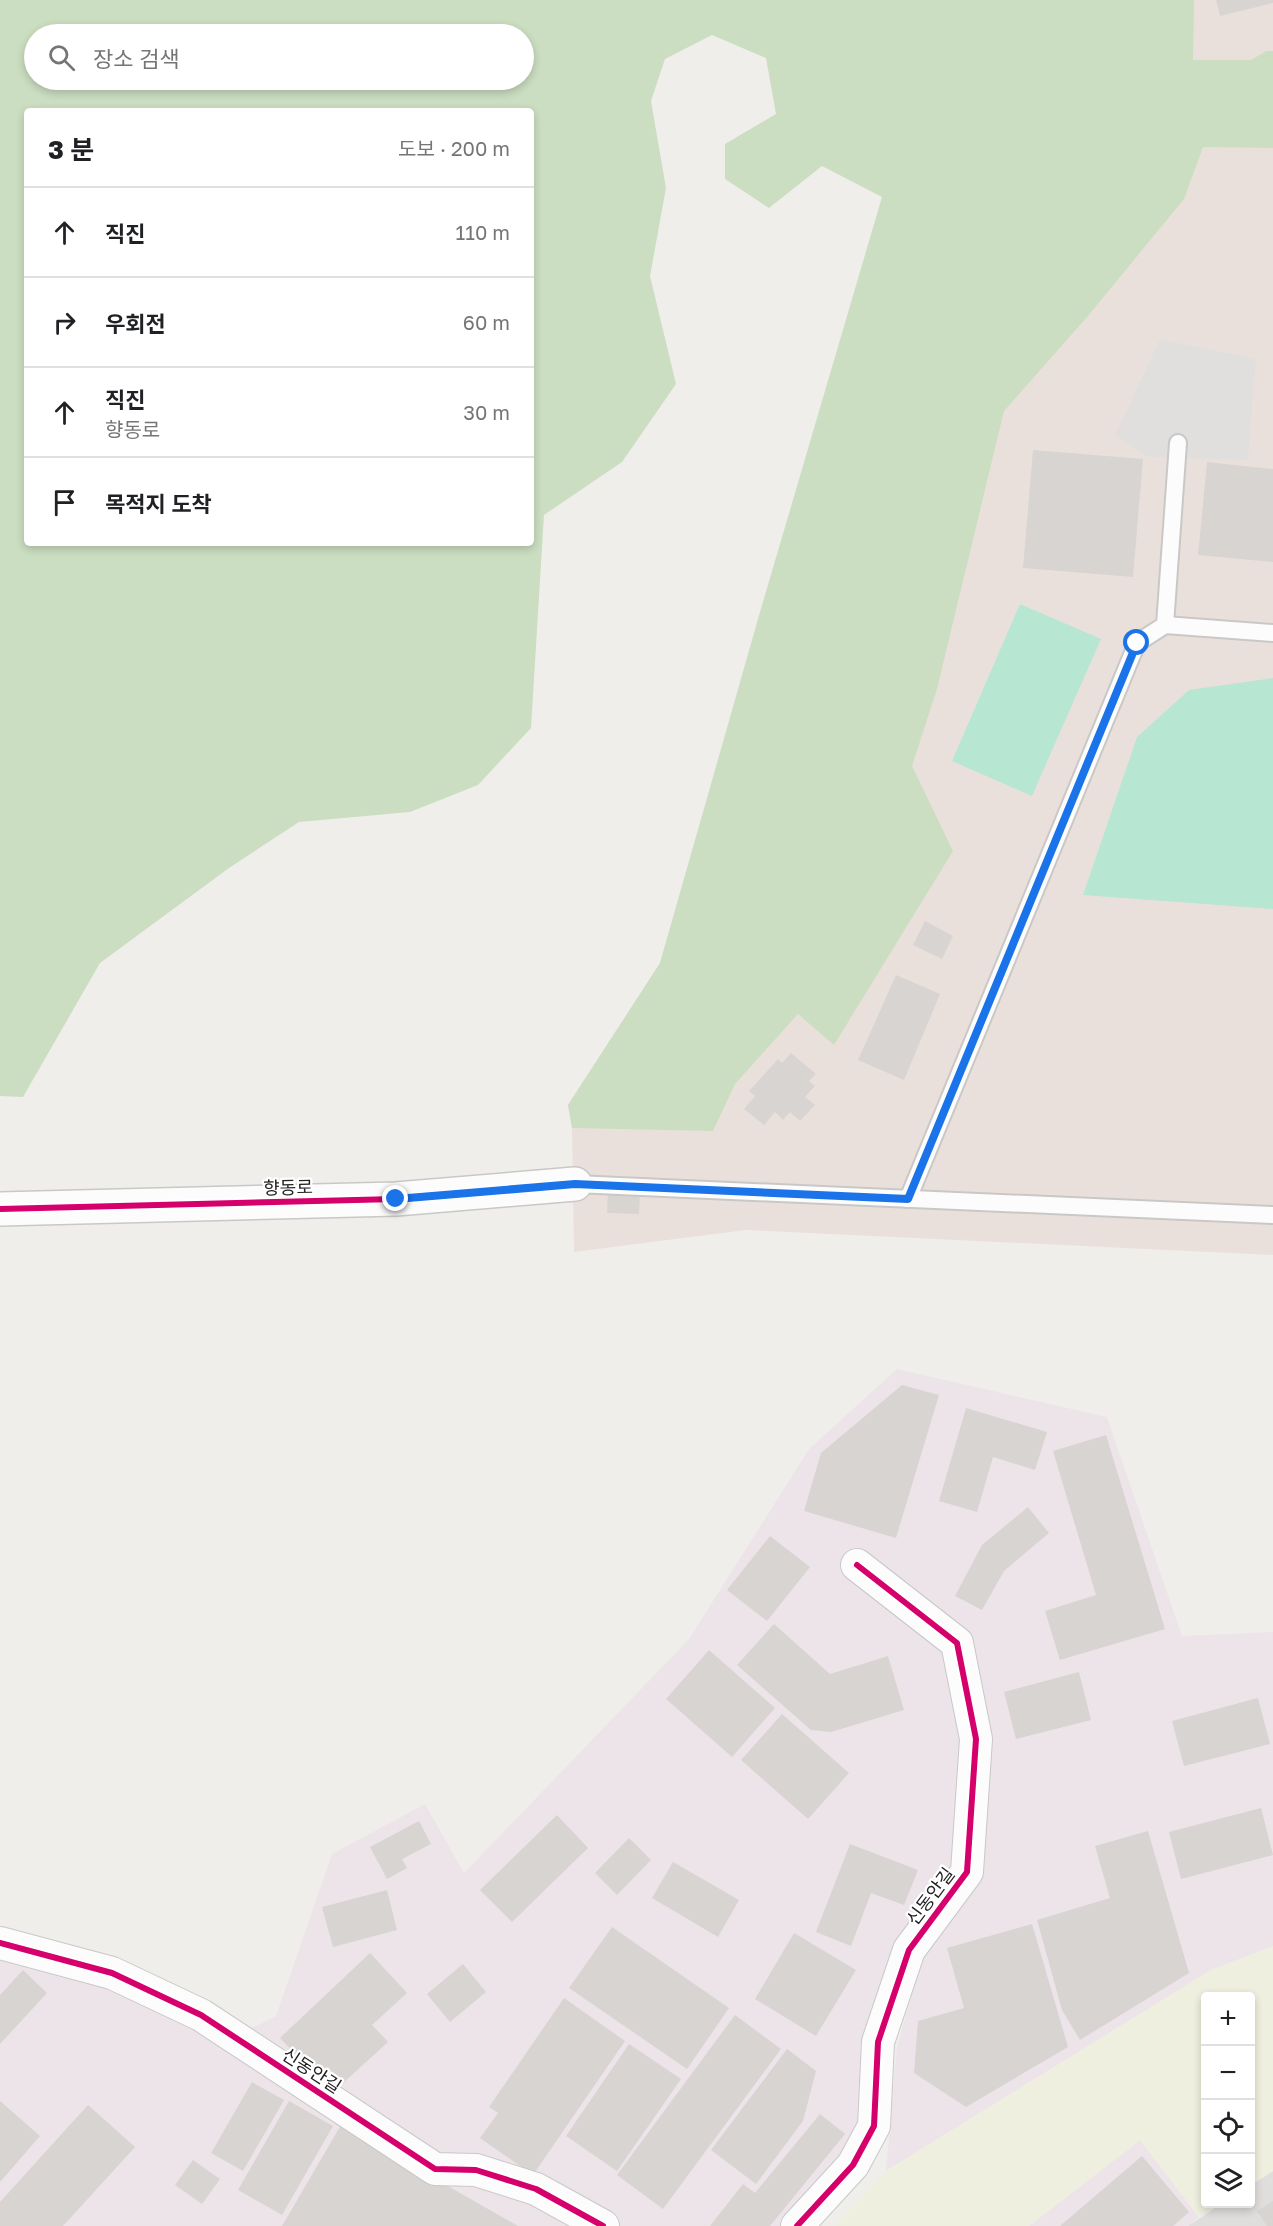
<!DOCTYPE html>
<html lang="ko">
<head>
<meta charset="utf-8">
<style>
  :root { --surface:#fff; --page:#f2f2f2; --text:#202124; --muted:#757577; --line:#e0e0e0 }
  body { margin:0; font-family:"Golos Text","Noto Sans KR",sans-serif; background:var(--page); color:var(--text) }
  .controls { position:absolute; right:18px; bottom:18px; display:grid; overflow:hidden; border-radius:6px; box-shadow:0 3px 9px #0003 }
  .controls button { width:54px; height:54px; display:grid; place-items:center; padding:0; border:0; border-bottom:2px solid var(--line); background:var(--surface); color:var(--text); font:30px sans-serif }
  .stop { position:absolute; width:18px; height:18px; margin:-14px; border:4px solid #1a73e8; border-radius:50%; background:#fff }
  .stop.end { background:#1a73e8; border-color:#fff; box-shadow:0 2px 6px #0008 }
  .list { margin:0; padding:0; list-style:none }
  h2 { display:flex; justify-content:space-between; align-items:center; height:78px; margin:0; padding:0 24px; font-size:26px }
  h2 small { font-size:20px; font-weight:400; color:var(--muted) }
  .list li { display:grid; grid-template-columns:39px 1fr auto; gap:18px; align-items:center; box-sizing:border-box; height:90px; padding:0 24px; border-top:2px solid var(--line) }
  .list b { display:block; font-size:22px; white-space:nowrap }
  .list p { margin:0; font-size:20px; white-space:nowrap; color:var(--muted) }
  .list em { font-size:20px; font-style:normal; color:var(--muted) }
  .icon { flex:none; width:33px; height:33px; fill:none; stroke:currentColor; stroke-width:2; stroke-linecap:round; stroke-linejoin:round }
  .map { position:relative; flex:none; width:1273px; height:2226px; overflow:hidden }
  .search { position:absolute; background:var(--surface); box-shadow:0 3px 9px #0003; left:24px; top:24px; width:510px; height:66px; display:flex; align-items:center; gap:15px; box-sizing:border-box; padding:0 21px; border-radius:33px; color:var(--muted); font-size:22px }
  .panel { position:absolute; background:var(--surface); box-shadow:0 3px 9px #0003; left:24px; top:108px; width:510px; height:438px; border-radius:6px }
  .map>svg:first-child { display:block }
  .residential { fill:#dfdedc }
  .industrial { fill:#ede4e9 }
  .military { fill:#eae0db }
  .farmland { fill:#efefdf }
  .forest { fill:#cbdec1; fill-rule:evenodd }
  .pitch { fill:#b7e6d2 }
  .parking { fill:#e0dfde }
  .building { fill:#d7d4d2 }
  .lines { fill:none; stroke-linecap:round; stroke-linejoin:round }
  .service-casing { stroke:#c9c8c7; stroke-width:20 }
  .minor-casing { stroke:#c9c8c7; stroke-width:34 }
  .tertiary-casing { stroke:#c9c8c7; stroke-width:36 }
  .service { stroke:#fdfcfc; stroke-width:16 }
  .minor { stroke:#fdfcfc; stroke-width:32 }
  .tertiary { stroke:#fdfcfc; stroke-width:33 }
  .cycleway-casing { stroke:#fff; stroke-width:10 }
  .cycleway { stroke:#d6006c; stroke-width:6 }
  .route { stroke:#1a73e8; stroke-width:8 }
  .labels { text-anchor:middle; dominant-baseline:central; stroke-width:4.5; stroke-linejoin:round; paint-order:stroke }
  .street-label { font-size:18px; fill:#222; stroke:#fff }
</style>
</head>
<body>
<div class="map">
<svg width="1273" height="2226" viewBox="0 0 1273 2226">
  <rect width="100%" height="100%" fill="#f0eeeb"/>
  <polygon class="residential" points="1273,2171 1273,2226 1188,2226 1221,2204 1250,2204 1251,2185"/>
  <g class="industrial">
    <polygon points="897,1369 1107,1417 1182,1636 1273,1632 1273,1946 1211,1970 886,2171 897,2046 921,1964 979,1874 965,1740 957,1869 899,1946 863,2123 844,2159 783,2226 619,2226 541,2181 434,2163 250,2029 276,2016 332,1854 425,1804 464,1873 689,1639 809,1449"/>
    <polygon points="0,1954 105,1982 478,2178 579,2226 0,2226"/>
    <polygon points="1140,2140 1199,2217 1188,2226 1029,2226"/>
  </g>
  <polygon class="military" points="941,0 1273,0 1273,1255 746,1230 574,1252 572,1128 568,1105 660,963"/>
  <polygon class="farmland" points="1273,1946 1273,2171 1251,2185 1250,1996 1206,1996 1206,2204 1221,2204 1199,2217 1140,2140 1029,2226 835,2226 886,2171 1211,1970"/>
  <path class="forest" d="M0 0H1194L1193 60H1251L1266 51H1273V148L1203 147 1184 199 1088 316 1004 411 937 689 912 766 953 851 834 1045 798 1014 735 1084 713 1131 572 1128 568 1105 660 963 760 612 882 197 822 166 769 208 725 179V144L776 114 766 58 712 35 665 59 651 101 666 188 650 276 676 384 622 462 544 515 531 728 478 785 410 812 299 822 229 868 100 963 23 1097 0 1096ZM34 34H524V80H34ZM27 111H531V543H27Z"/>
  <g class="pitch">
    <polygon points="1020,604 1101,639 1032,796 952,761"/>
    <polygon points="1273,678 1273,909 1083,895 1137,737 1189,690"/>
  </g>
  <polygon class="parking" points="1160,339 1256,359 1248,460 1148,457 1115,435"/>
  <g class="building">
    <polygon points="1216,0 1273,0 1273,3 1220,16"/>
    <polygon points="1033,450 1143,459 1133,577 1023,568"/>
    <polygon points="1207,462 1273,469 1273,562 1198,555"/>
    <polygon points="925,921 953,936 942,959 913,945"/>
    <polygon points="896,975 940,994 904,1080 858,1060"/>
    <polygon points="791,1053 816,1074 809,1081 815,1086 805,1097 815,1105 800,1121 790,1112 783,1120 775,1112 764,1125 744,1109 755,1096 749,1091 778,1059 782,1063"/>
    <polygon points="608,1191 640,1193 639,1214 607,1213"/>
    <polygon points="902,1385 939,1395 896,1538 804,1511 821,1453"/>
    <polygon points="966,1408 1047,1432 1035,1470 993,1457 977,1512 939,1501"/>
    <polygon points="1106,1435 1165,1629 1060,1660 1045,1611 1096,1595 1053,1451"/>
    <polygon points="1028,1507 1049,1533 1004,1571 982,1610 955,1596 982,1545"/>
    <polygon points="770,1536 810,1567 767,1621 727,1590"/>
    <polygon points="774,1624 830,1674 888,1656 904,1710 831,1732 811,1730 737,1665"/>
    <polygon points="709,1650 775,1708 732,1757 666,1699"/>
    <polygon points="1079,1672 1091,1720 1016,1739 1004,1692"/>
    <polygon points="1258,1698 1270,1744 1184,1766 1172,1721"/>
    <polygon points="782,1714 849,1773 808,1819 741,1760"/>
    <polygon points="1261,1808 1273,1855 1181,1879 1169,1832"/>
    <polygon points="557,1815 588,1848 512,1922 480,1890"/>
    <polygon points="419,1821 431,1844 402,1859 407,1868 387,1879 370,1847"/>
    <polygon points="1148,1831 1189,1973 1080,2040 1062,2010 1037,1920 1110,1898 1095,1846"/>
    <polygon points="629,1838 651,1860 617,1895 595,1873"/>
    <polygon points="850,1844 918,1870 904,1905 871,1893 851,1946 816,1932"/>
    <polygon points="673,1862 739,1900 718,1937 652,1898"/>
    <polygon points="387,1890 397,1930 333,1947 322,1907"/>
    <polygon points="1032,1924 1068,2047 966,2107 914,2073 918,2021 964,2008 947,1948"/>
    <polygon points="612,1927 729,2008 687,2069 569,1988"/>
    <polygon points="794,1933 856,1970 816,2036 755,1999"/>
    <polygon points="370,1953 407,1993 372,2025 388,2042 343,2083 328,2067 317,2077 280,2038"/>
    <polygon points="463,1964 486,1992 450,2022 427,1994"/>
    <polygon points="23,1970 47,1993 0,2044 0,1995"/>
    <polygon points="564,1998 625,2041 533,2175 480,2138 498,2113 489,2107"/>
    <polygon points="735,2015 781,2049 663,2209 617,2175"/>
    <polygon points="629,2044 681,2079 617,2171 566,2136"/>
    <polygon points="787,2049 816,2071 803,2121 756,2184 711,2150"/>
    <polygon points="252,2082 284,2100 243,2171 211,2153"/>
    <polygon points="0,2101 40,2136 0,2182"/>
    <polygon points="289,2101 333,2126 282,2215 238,2190"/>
    <polygon points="88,2105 135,2147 63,2226 0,2226 0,2202"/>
    <polygon points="820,2114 845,2134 770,2226 710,2226 743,2184 755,2193"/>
    <polygon points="341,2125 518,2226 282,2226"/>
    <polygon points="1142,2156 1189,2212 1173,2226 1060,2226"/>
    <polygon points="193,2160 220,2179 202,2204 175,2185"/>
    <polygon points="1273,2201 1273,2226 1267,2226 1257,2211"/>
  </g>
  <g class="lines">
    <defs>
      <g id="service">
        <polyline points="1165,625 1178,443"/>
        <polyline points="575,1184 1273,1215"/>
        <polyline points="908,1199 1137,643 1165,625 1273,633"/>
      </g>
      <g id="minor">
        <polyline points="0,1943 112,1973 201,2015 435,2169 476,2170 536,2189 603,2226"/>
        <polyline points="797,2226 853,2165 874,2126 878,2042 909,1950 967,1872 976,1739 957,1643 857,1565"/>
      </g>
      <polyline id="tertiary" points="0,1209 396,1199 575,1184"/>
    </defs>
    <use href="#service" class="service-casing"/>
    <use href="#minor" class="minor-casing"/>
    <use href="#tertiary" class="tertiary-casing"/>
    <use href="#service" class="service"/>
    <use href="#minor" class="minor"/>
    <use href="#tertiary" class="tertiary"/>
    <defs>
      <g id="cycleway">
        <polyline points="0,1209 396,1199 575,1184"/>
        <polyline points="0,1943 112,1973 201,2015 435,2169 476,2170 536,2189 603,2226"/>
        <polyline points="797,2226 853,2165 874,2126 878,2042 909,1950 967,1872 976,1739 957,1643 857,1565"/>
      </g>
    </defs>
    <use href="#cycleway" class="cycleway-casing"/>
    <use href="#cycleway" class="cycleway"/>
  </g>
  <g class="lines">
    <polyline class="route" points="396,1199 575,1184 908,1199 1137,643"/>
  </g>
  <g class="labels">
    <g class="street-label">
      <text transform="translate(288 1187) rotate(-1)">향동로</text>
      <text transform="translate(930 1896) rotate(-53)">신동안길</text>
      <text transform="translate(312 2070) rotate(33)">신동안길</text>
    </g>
  </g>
</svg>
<div class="controls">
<button>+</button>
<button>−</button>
<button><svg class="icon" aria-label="locate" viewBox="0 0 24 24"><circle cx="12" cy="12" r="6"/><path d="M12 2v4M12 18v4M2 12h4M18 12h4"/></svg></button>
<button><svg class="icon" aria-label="layers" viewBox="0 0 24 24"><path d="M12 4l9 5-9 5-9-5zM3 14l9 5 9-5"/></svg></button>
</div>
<div class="stop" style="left:1137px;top:643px"></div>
<div class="stop end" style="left:396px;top:1199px"></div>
<div class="search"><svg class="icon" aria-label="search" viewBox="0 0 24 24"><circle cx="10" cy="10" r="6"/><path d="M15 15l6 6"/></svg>장소 검색</div>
<section class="panel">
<h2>3 분<small>도보 · 200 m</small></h2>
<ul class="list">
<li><svg class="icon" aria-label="ahead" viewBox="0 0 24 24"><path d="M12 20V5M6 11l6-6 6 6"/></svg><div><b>직진</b></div><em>110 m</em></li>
<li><svg class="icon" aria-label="right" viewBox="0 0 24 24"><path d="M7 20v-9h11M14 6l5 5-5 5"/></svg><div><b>우회전</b></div><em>60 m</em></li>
<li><svg class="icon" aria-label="ahead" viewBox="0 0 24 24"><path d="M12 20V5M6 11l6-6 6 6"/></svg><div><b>직진</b><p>향동로</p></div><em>30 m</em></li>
<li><svg class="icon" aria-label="arrive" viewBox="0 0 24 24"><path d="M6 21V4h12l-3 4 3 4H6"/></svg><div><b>목적지 도착</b></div></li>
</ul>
</section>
</div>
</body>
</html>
